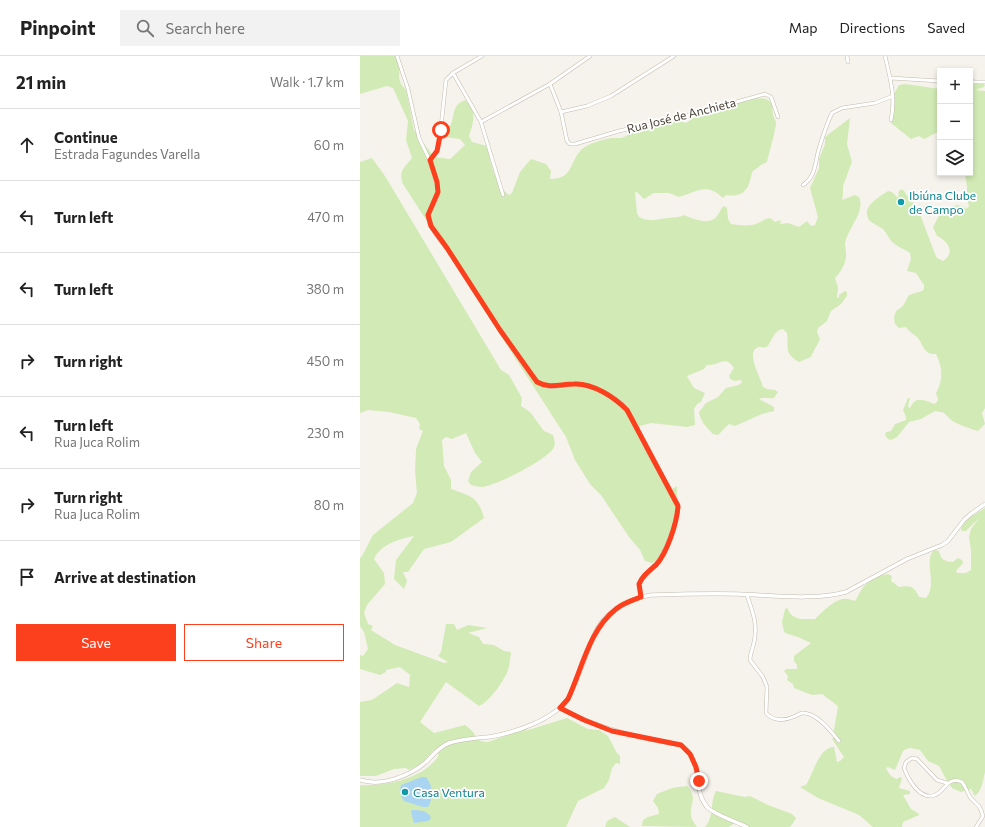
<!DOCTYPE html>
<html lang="en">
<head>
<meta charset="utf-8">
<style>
  :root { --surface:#fff; --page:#f2f2f2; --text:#222; --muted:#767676; --line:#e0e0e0; --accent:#fc3f1d }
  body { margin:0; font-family:Commissioner,sans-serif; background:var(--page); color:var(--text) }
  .controls { position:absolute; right:12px; top:12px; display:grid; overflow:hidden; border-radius:0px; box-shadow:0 2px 6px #0003 }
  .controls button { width:36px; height:36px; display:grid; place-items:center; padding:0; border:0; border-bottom:1px solid var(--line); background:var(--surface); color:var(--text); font:20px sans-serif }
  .stop { position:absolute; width:12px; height:12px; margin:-9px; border:3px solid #fc3f1d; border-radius:50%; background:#fff }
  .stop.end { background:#fc3f1d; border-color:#fff; box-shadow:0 1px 4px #0008 }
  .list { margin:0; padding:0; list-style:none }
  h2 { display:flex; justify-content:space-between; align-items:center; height:52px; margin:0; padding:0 16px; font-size:17px }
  h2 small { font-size:13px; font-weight:400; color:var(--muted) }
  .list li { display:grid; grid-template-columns:26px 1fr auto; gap:12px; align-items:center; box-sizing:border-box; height:72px; padding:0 16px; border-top:1px solid var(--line) }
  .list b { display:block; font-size:15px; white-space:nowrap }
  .list p { margin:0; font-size:13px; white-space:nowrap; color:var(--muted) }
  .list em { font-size:13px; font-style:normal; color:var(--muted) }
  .actions { display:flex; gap:8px; padding:12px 16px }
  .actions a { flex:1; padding:9px 0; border:1px solid var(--accent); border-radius:0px; text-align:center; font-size:14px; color:var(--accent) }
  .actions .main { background:var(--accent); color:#fff }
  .icon { flex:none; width:22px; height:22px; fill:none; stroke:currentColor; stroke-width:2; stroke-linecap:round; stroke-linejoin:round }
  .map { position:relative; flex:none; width:625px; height:771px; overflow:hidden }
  header { display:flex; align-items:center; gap:24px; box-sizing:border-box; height:56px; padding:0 20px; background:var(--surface); border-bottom:1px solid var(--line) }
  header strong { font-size:19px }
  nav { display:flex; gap:22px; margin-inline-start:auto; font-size:14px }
  .search { width:280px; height:36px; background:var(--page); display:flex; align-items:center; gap:10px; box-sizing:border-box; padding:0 14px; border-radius:0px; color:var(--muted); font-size:15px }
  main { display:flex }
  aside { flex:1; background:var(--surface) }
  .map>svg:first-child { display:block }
  .green { fill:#d2eab5 }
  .water { fill:#a9d4f2 }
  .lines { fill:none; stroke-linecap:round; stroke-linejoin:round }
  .minor-casing { stroke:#c2bbae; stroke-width:4 }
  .tertiary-casing { stroke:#c2bbae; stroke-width:4.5 }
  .minor { stroke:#fff; stroke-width:3 }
  .tertiary { stroke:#fff; stroke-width:3.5 }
  .route { stroke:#fc3f1d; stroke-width:5 }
  .culture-dot { fill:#0f9aa8; stroke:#fff; stroke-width:1.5 }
  .labels { text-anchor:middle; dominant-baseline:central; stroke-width:3.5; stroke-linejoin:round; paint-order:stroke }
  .street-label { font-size:12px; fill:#4b4439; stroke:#fff }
  .culture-label { font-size:12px; fill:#0d838f; stroke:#fff; text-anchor:start }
</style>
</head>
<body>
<header>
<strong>Pinpoint</strong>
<div class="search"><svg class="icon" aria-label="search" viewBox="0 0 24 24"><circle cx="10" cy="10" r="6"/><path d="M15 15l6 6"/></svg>Search here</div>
<nav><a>Map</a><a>Directions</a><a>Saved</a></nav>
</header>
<main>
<aside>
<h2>21 min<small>Walk · 1.7 km</small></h2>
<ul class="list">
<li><svg class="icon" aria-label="ahead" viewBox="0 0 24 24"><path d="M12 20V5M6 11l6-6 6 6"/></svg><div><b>Continue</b><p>Estrada Fagundes Varella</p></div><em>60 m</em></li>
<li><svg class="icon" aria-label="left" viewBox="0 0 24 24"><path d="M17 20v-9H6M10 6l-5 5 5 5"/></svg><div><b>Turn left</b></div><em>470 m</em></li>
<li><svg class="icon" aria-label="left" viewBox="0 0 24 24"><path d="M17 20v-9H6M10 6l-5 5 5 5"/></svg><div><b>Turn left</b></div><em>380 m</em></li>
<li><svg class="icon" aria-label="right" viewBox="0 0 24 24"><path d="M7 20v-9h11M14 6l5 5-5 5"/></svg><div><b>Turn right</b></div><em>450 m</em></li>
<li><svg class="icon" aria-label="left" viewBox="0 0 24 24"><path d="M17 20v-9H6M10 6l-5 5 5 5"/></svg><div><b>Turn left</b><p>Rua Juca Rolim</p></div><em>230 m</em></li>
<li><svg class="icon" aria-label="right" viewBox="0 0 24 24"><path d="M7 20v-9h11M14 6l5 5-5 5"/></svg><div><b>Turn right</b><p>Rua Juca Rolim</p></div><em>80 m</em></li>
<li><svg class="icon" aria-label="arrive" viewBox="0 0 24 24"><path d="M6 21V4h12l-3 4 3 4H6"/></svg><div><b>Arrive at destination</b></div></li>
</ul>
<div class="actions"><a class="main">Save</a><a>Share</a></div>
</aside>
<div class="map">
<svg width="625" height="771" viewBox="0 0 625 771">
  <rect width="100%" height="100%" fill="#f6f3ec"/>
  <g class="green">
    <path d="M0 0H38L40 10 39 22 41 28 46 34 54 74 74 101 90 103 105 89 100 83 84 81V75C99 67 87 51 105 44 118 54 113 68 109 80L112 86 127 90C131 108 134 127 149 139L152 137 160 116 171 103 186 108 191 115 190 123C213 123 209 107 221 94 227 88 243 83 252 82 255 82 258 82 261 82 265 81 269 78 272 77 279 74 287 75 293 72 301 69 303 62 312 63V65H321L326 67 344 55H356L390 42C396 44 402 40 408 44 413 47 412 53 413 58 413 61 415 63 416 66 416 74 409 97 407 106L401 109 392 116C389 132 385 142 366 139L363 142C346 126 337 136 319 141L309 137H294L284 143 278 137 275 136 277 157 279 161C291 167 296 163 308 162 315 161 318 162 324 159 333 163 350 170 357 160 360 157 360 153 364 150L367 152 368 163 371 168C379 169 391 171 398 167 402 165 405 163 410 162L415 166 421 164 420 168 428 167 439 171 447 165 451 170 455 169 458 161 450 132 459 112V103L465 88V81L490 62 487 88 492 106 483 130V139L482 144 495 139 499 141C506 157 487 172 485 188 485 191 486 194 486 197 487 206 481 216 475 222L478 232 477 241 479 242V239L485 235 487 236V240L481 248 471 255 467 265 458 272 457 276 460 283C457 290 453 295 451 301L439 306C423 296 429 292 427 277L423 273C414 274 412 285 407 291 405 292 402 291 400 291 383 293 402 324 403 331L407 333 415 334 418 336 414 342C409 343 403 341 399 343L414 351V355L402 358 375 370 369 368 358 379 353 378 350 375 343 367 339 358V356L346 347 358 341 366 332 379 329 382 326 381 324 375 325 370 323 369 320 374 312C365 298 359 310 347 309L344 313 327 320 334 332 345 337 341 346 337 348 334 353 335 369 327 371 291 367 280 370C273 390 300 406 306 423 308 427 308 432 308 436L317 430 316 463 305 491 298 504 292 507 285 505 280 494 269 481 241 439 230 428 215 404 206 381 43 128C38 115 44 112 52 102L46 84 48 65 33 32 27 30 0 38Z"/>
    <path d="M611 11 613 13 611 19 612 22 625 29 624 31 615 34 625 35V352L622 357 625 368 618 375C613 374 594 367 591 364 583 356 587 357 575 355L561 363 549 366 537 381 531 384 528 383 525 379 526 376 531 375 535 368 546 364V361L543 354 548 342H550L548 350 550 352C551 350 552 348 554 346 559 341 569 346 574 348L577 346 578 343 576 337C583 325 583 311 576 298 564 299 564 290 558 282 554 278 549 276 546 271L539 272 535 268 534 262 536 255 543 250 549 239 562 235 564 233V229L556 217 547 215 551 203 550 197C544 193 538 191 532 186 528 182 527 177 523 173 519 170 513 168 510 165 499 152 519 141 528 135L532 136 538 142 539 135 542 133 558 153 575 198 577 202 583 205C596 197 588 185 577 180L573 171 581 156C590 152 598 145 606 153L609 150 607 143V131L605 117H610V15H606Z"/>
    <polygon points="545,28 580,33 580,75 564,83 559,80 551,83 531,67 531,65 534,38 539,29"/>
    <path d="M12 102 25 120 141 314 149 319 162 342 161 350 170 356 184 375 193 379C194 383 196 387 194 391 189 403 137 429 123 431 120 431 115 430 111 429L108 425 111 416 122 406 115 397 106 377 92 383 86 381 82 384 84 410 91 424V433C110 440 118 440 124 462L91 486 64 493 48 516H43L47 525 44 533 34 523 36 504 54 480C39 483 21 488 14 503L24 517 25 528 7 549 4 557 8 568 13 570 11 574 35 589 84 607 88 606 78 600 81 596 86 568H94L97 574 108 569 127 572 108 577 119 581 123 588 134 589 144 595 151 596C150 602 150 608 148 614 144 625 129 646 119 650L86 626 60 666 74 677 105 669C107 671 111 673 113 676 118 683 119 686 128 686L170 671 165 675 207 662 228 673 239 674 248 680 257 697 260 700V708L256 707 252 712 249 724 244 732 218 745 206 771H0V729C18 730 43 726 59 717 66 714 73 707 78 701L79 693 74 694 61 708 49 714 46 712 34 713 16 720H0V646L12 644 37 627 49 631 50 619 40 611 26 614V616L20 619 0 613V599L3 600 8 593 4 576 0 570V502L2 500 13 479 53 447 57 437 55 415 56 393 63 375 59 373 60 368 56 362 29 356 8 354 0 357V106Z"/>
    <path d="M625 452V716C623 724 622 735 615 740L611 733 601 736 592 732 587 725 579 710 568 705 560 694 551 692 546 693 543 695 535 714 528 711 526 712C528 717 531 721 537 723L540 721 542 722 539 732 550 735V738L543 739 551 753 559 758V759L543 766 542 771H513L499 759 458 742 440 731 446 729C453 718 459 691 474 691L477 706 480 705 484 701 472 683 475 681 474 674 478 650 462 638 452 639 434 632 433 628 427 624 428 620 424 615 426 613H437V609L434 605V600L451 587 438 581 428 578 424 576 422 566 425 553 427 552C433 565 442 563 455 563 461 557 474 544 483 543 487 542 491 544 495 545 498 541 499 537 502 533 507 526 524 514 532 520L531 525 539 531C550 529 554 530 559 541L566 542C578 528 563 505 574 494L579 495C581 504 584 505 593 506L598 502 602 504 603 507 596 515 597 517H606L611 514V494L609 481 611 473 619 462 606 475H602L601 473C605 462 616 458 625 452Z"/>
    <path d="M327 730C338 742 330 746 331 759 331 763 335 768 337 771L282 770 283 764 288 761 299 758 298 752 293 745 297 738 312 732Z"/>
    <path d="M356 735 385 741 390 740 408 749 432 758 436 762 433 767 430 771H384V768L379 765 373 768 369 771H345C354 762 350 745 356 735Z"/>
    <polygon points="255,761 270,771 245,771 247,765"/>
  </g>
  <g class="water">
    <path d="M62 721H66C73 730 74 741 68 751H63L44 745C41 740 39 735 41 729Z"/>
    <path d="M52 754C59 754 68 754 71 762L68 765 54 767 51 756Z"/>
  </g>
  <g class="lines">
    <defs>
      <g id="minor">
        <polyline points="37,0 48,33 59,82 70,105 77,95 79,90 86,24 93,17 122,0"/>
        <polyline points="487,0 488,6"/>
        <path d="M525 0C530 21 536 42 531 64"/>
        <polyline points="93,17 121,66 143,139"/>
        <polyline points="530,22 580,25"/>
        <polyline points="610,26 625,26"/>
        <polyline points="190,28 201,56 207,85 210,88 215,88 259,75 337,57 405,38 411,41 418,61"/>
        <polyline points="201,56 227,50 251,40 314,0"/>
        <polyline points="121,66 190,28 230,0"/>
        <path d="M70 105C73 115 79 126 78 137 77 147 66 154 69 165 71 175 84 188 90 197 112 230 132 264 155 296 162 305 168 317 177 325 189 337 206 326 220 328 235 331 252 339 263 349 274 361 279 378 286 391 293 405 301 418 309 431 312 437 317 443 318 450 319 462 304 499 296 508 290 514 283 518 280 526 279 530 280 536 281 541"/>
        <path d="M443 129C455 121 455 109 458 96 462 83 466 69 472 57L482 52 515 47 533 40"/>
        <path d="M387 539C391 552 397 565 395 579 395 588 390 596 390 604L403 621 407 631 406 657C413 665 424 665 433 661 436 660 439 658 442 657 456 656 471 675 479 685"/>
        <path d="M587 727 577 724 557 703 552 702 546 706 544 712C548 723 560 745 575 739 586 735 586 720 602 726 606 731 607 736 610 741 617 750 619 746 623 760L616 771"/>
      </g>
      <g id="tertiary">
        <path d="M200 652C240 674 277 681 321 689 344 704 332 734 347 751 355 759 377 766 387 771"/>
        <path d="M0 724C21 731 50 720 66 706 73 699 80 690 89 687 102 683 116 682 129 681 154 677 193 664 208 643 215 628 221 613 227 597 231 587 234 576 241 567 253 551 273 542 291 539 320 538 348 537 377 538 410 539 454 545 486 536L547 503 582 489 588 485 604 464 612 457 625 448"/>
      </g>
    </defs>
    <use href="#minor" class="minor-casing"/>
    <use href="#tertiary" class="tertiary-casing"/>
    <use href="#minor" class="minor"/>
    <use href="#tertiary" class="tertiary"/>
  </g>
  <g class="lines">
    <path class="route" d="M81 74 77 95 70 104 77 126 78 136 68 159 71 170 87 192 140 274 177 326C190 333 200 328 214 328 233 327 254 341 267 354L318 450C317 467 307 497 296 509 289 515 283 519 279 528L281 541C273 544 263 547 256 553 229 574 222 613 208 643L200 652 224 664 252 675 321 689 330 698 336 711 339 725"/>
  </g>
  <g class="culture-dot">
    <circle cx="541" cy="146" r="4"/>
    <circle cx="45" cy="736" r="4"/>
  </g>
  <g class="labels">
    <g class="street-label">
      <text transform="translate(321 59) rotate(-14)">Rua José de Anchieta</text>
    </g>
    <g class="culture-label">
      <text x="549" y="139">Ibiúna Clube<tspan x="549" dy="14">de Campo</tspan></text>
      <text x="53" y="736">Casa Ventura</text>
    </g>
  </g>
</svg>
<div class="controls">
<button>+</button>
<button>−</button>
<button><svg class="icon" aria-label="layers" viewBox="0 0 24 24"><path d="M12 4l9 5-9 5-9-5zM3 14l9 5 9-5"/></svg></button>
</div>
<div class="stop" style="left:81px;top:74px"></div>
<div class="stop end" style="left:339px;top:725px"></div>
</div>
</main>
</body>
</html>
